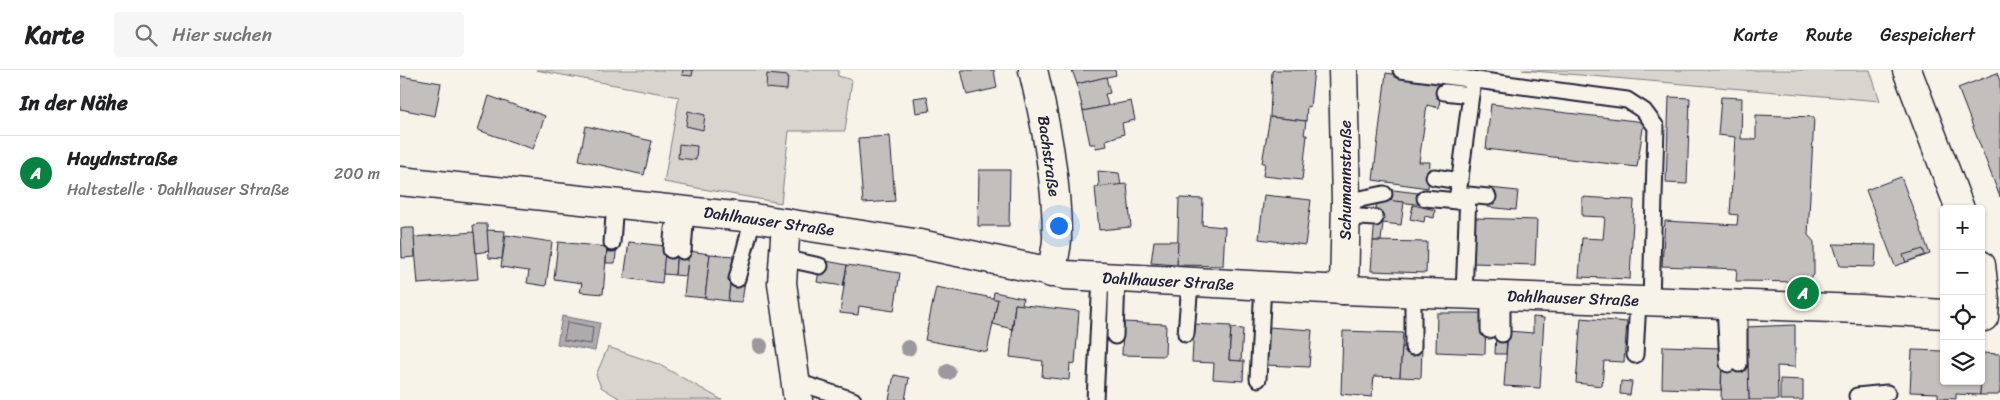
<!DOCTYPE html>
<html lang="de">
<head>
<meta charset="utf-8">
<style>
  :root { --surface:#fff; --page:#f6f6f6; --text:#202124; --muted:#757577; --line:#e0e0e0; --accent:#0b8043 }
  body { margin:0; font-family:Sriracha,sans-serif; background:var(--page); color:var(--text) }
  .controls { position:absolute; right:15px; bottom:15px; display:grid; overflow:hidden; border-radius:5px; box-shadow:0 1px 4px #0004 }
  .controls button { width:45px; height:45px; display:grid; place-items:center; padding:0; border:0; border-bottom:1px solid var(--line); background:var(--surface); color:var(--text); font:25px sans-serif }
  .you { position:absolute; left:658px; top:155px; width:18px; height:18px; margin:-12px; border:4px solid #fff; border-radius:50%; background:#1a73e8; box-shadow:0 0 0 8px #1a73e833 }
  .badge { display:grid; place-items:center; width:32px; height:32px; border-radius:50%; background:var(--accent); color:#fff; font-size:16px; font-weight:700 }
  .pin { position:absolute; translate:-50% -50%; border:2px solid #fff; box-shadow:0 1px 5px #0006 }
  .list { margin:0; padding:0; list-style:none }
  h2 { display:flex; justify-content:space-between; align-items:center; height:65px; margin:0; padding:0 20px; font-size:21px }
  h2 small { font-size:16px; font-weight:400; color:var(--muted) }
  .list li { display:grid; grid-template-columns:32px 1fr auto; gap:15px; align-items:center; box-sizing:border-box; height:75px; padding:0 20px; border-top:1px solid var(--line) }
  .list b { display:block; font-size:19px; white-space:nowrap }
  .list p { margin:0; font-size:16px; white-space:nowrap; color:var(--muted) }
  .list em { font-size:16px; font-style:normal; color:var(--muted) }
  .icon { flex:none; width:28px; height:28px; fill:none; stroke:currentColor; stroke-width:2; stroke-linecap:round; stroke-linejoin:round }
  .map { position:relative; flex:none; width:1600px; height:330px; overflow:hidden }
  header { display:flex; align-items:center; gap:30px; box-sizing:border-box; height:70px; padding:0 25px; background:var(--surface); border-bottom:1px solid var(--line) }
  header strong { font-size:24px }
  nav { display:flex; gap:28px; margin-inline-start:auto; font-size:18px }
  .search { width:350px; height:45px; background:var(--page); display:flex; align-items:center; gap:12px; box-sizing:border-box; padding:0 18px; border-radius:5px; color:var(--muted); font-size:19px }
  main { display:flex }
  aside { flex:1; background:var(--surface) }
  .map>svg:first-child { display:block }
  .green { fill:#d8d5cf; stroke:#7d7c85 }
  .water { fill:#aeabad; stroke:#76747f }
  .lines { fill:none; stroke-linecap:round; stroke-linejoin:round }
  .shore { stroke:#5a5969; stroke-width:1 }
  .building { fill:#c2bfbd; stroke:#22223b }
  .lane-casing { stroke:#22223b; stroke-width:19 }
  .street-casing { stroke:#22223b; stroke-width:31 }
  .lane { stroke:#f7f3e8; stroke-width:15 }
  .street { stroke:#f7f3e8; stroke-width:28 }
  .tree { fill:#9b999d }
  .labels { text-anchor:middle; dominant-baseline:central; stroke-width:4.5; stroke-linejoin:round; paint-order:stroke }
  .street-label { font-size:16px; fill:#22223b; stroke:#f7f3e8 }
</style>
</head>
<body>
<header>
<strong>Karte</strong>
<div class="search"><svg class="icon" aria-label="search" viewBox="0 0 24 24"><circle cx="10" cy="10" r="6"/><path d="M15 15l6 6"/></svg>Hier suchen</div>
<nav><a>Karte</a><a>Route</a><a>Gespeichert</a></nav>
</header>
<main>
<aside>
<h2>In der Nähe<small></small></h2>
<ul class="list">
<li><span class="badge">A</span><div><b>Haydnstraße</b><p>Haltestelle · Dahlhauser Straße</p></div><em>200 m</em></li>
</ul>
</aside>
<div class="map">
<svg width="1600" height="330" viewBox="0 0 1600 330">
  <rect width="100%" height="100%" fill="#f7f3e8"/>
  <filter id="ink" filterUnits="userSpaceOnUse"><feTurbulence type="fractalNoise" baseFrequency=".02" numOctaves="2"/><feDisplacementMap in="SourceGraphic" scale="10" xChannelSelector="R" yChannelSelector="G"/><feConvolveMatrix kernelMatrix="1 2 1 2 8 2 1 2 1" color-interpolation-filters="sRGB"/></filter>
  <g filter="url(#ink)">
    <g class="green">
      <polygon points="136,0 438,0 438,6 452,10 445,61 389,61 381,133 264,112 279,27"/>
      <polygon points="1122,0 1470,0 1480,31"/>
      <polygon points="208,277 258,294 322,330 222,330 201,317 196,305"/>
    </g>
    <polygon class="water" points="162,246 200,253 195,281 157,274"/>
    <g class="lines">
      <polygon class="shore" points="168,252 193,257 191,274 164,270"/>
    </g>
    <g class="building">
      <polygon points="283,0 293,0 292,6 282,5"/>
      <polygon points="561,0 594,0 597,18 567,25"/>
      <polygon points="672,0 715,0 716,5 677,14"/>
      <polygon points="875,0 914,0 910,37 907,36 906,51 870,47 872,1"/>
      <polygon points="986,3 1041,11 1039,38 1027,35 1019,92 1030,92 1028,118 973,110"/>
      <polygon points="1597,3 1600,11 1600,127 1558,18"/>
      <polygon points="367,4 388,6 387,20 366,18"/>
      <polygon points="0,6 41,13 35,46 0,39"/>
      <polygon points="706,7 710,23 705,24 708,36 683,41 677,14"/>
      <polygon points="89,26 145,46 133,79 78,60"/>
      <polygon points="527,26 530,41 516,43 514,28"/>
      <polygon points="1269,27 1290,28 1287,114 1266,113"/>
      <polygon points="1321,27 1342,28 1341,69 1356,69 1356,45 1414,47 1408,165 1414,172 1414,205 1406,212 1336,211 1337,199 1262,196 1265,151 1337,155 1338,145 1330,144 1335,67 1318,65"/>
      <polygon points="731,31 735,50 722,53 724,64 706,70 707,76 696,78 695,74 690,74 683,41"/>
      <polygon points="1091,34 1244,52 1237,97 1086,79"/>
      <polygon points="288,41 305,45 303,60 286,56"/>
      <polygon points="870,47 906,51 904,65 907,65 902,110 863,106 865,93 862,93"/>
      <polygon points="186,56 252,71 244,105 179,90"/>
      <polygon points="490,66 495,131 463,133 458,68"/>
      <polygon points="279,74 297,76 296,90 278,88"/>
      <polygon points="579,100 610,100 609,156 578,156"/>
      <polygon points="698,101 719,103 721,115 699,117"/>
      <polygon points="1501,107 1530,184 1495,196 1466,120"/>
      <polygon points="727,114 731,157 699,160 695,117"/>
      <polygon points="1089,118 1118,121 1116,140 1087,137"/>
      <polygon points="985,119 1026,124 1024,135 983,130"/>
      <polygon points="864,125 911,130 905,175 859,169"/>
      <polygon points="1182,127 1234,130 1230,209 1179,207 1182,168 1203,169 1205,147 1182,146"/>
      <polygon points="779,128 803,129 802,155 825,157 823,196 777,195"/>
      <polygon points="977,129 1004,132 1001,155 983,153 981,171 973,171"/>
      <polygon points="1013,135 1035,140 1034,148 1025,146 1024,152 1010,149"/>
      <polygon points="1075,148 1137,150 1135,195 1073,193"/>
      <polygon points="78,154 87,154 89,181 76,183 73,155"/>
      <polygon points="5,158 14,158 15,187 2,188 1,159"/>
      <polygon points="87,160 105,161 102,189 89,188"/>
      <polygon points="74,162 78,209 18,214 14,167"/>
      <polygon points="106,165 152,172 146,216 127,213 129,201 101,197"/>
      <polygon points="754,171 778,171 777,195 751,193"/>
      <polygon points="973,171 1027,172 1026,203 971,201"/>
      <polygon points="158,172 207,177 203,224 180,222 182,213 154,209"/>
      <polygon points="229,172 266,176 262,213 224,208"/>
      <polygon points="208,173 217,174 215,193 206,193"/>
      <polygon points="1433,174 1476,175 1475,197 1440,196"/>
      <polygon points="1523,179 1525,185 1506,192 1503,185"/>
      <polygon points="265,180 277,180 275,205 263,204"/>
      <polygon points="277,180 289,181 286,206 275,205"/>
      <polygon points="289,181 310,184 305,228 284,226"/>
      <polygon points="310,184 333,186 328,231 305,228"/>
      <polygon points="421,190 447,195 443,216 417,212"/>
      <polygon points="447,195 500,203 494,241 459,236 458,245 440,243"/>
      <polygon points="331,208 345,210 342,232 328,231"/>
      <polygon points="536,217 598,229 587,282 525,270"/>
      <polygon points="594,222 623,228 622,235 615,234 612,259 593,254 598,229 593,229"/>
      <polygon points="615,234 679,241 675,294 670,293 669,310 642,307 643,291 610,287"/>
      <polygon points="1037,243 1086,243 1085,284 1036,282"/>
      <polygon points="1133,247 1144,248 1140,318 1104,316 1108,261 1133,263"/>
      <polygon points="1181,248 1227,252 1224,292 1204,291 1202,316 1176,313"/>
      <polygon points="723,252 766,254 765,286 722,285"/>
      <polygon points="794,254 831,256 829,290 844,291 843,311 813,309 814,293 792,292"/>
      <polygon points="1395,255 1395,297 1377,296 1378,330 1349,330 1346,257"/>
      <polygon points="868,257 912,260 909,297 866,295"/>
      <polygon points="831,258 843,259 841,291 829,290"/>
      <polygon points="943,261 1003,263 1000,307 974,306 972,327 941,324"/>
      <polygon points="1096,264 1107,264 1106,284 1095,284"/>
      <polygon points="1263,276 1322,278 1321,320 1262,318"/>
      <polygon points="1002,277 1022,278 1021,308 1000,307"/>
      <polygon points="1512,280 1544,281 1544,311 1581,311 1580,325 1556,324 1556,329 1538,328 1538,323 1510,322"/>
      <polygon points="1582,283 1600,284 1600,322 1598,325 1580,325"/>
      <polygon points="1348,293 1349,330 1321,330 1322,294"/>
      <polygon points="494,305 509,308 505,330 489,330"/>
      <polygon points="1380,309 1403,310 1403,330 1380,330"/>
      <polygon points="1221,311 1232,312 1230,325 1220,324"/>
    </g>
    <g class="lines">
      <defs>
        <g id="lane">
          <polyline points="1001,0 1227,30 1244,41 1256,57 1251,231"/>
          <polyline points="1044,22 1071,25"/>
          <polyline points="1034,107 1060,111"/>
          <polyline points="1025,128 1057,131 1073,9"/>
          <polyline points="946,132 984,124"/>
          <polyline points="946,146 975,148"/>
          <polyline points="212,173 215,132"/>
          <polyline points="271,180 273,159"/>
          <polyline points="283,181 286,140"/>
          <polyline points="383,188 420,196"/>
          <polyline points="337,209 353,148"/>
          <polyline points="1064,224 1068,125 1088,127"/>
          <polyline points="1325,234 1328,294"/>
          <polyline points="1089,260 1089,225"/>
          <polyline points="786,264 790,213"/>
          <polyline points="1102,264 1102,226"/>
          <polyline points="715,266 717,208"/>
          <polyline points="1013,277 1013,222"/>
          <polyline points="1235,285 1238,231"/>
          <polyline points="1339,294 1339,235"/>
          <polyline points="858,309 863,215"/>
          <polyline points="394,311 453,330"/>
          <polyline points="1457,326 1487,323"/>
          <polyline points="695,330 701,207"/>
        </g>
        <g id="street">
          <path d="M633 0C646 55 657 111 657 168 657 179 653 192 651 203"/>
          <polyline points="943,0 946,132 944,220"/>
          <polyline points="1507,0 1560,139"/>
          <polyline points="0,111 353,148 520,174 665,205 944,220 1460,239 1544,244"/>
          <polyline points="386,153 382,213 398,330"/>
          <polyline points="1581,195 1585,231 1584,247"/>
        </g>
      </defs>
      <use href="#lane" class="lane-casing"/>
      <use href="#street" class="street-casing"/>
      <use href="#lane" class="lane"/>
      <use href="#street" class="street"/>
    </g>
    <g class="tree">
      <circle cx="360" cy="276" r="8"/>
      <circle cx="508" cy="278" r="8"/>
      <circle cx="548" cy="302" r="8"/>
    </g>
  </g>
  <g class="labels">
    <g class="street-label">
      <text transform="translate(649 86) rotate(82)">Bachstraße</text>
      <text transform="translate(945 110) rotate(-90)">Schumannstraße</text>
      <text transform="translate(369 151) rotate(8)">Dahlhauser Straße</text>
      <text transform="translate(768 211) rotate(3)">Dahlhauser Straße</text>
      <text transform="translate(1173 228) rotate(2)">Dahlhauser Straße</text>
    </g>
  </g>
</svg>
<div class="controls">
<button>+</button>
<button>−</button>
<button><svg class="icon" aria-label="locate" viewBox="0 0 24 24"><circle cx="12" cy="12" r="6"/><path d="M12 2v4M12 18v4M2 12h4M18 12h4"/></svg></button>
<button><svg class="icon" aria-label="layers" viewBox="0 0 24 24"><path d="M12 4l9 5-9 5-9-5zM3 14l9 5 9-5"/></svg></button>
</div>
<div class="you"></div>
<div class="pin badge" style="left:1403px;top:223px">A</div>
</div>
</main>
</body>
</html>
